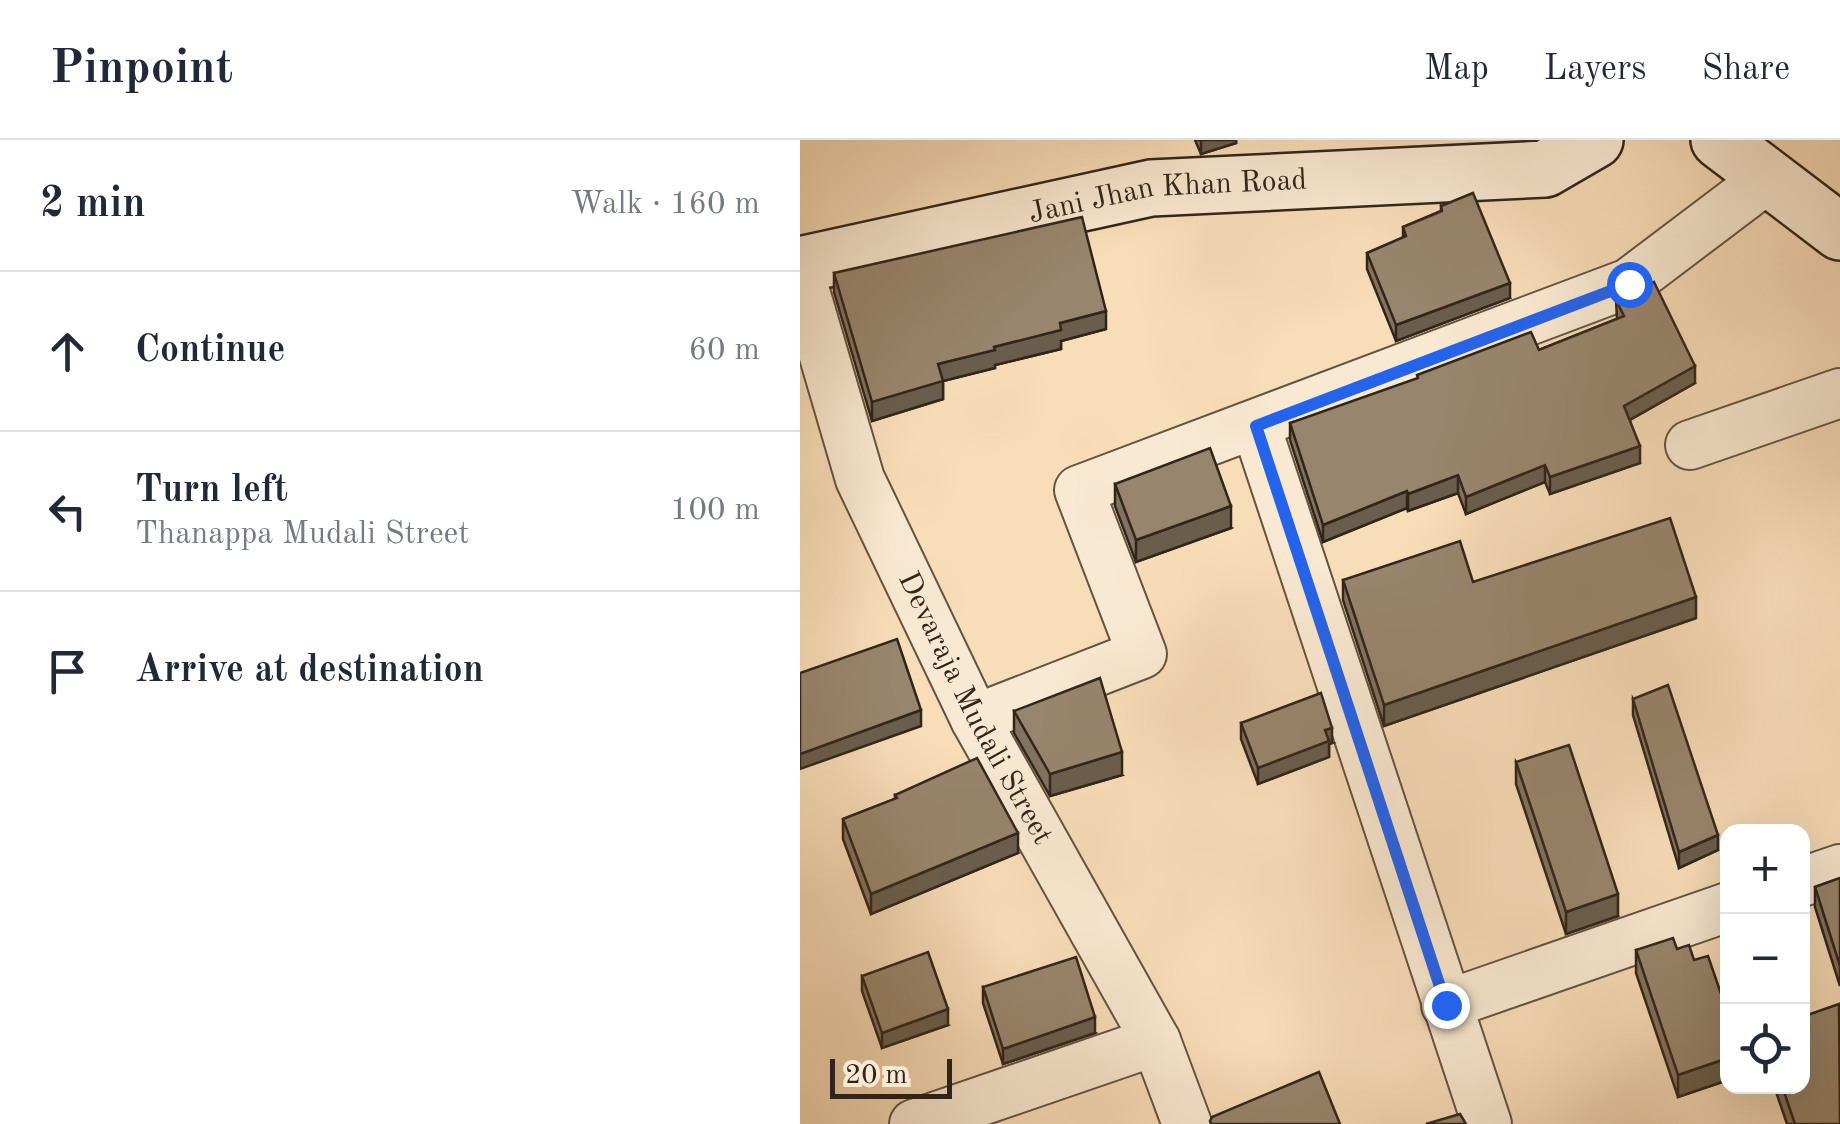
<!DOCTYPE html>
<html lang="en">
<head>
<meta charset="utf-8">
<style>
  :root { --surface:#fff; --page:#f6f6f7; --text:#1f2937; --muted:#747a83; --line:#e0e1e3 }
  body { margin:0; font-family:"Old Standard TT",serif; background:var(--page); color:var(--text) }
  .controls { position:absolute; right:30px; bottom:30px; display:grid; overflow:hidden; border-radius:20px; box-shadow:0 10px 40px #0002 }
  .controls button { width:90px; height:90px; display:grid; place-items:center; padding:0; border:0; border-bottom:2px solid var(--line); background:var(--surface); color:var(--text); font:50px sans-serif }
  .scale { position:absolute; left:30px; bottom:25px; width:122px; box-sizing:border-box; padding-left:10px; border:5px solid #31251a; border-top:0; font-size:28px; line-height:35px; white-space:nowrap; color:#31251a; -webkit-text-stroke:8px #fae9d2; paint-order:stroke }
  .stop { position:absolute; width:30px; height:30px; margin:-22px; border:8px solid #2563eb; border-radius:50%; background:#fff }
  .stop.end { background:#2563eb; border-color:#fff; box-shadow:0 2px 10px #0008 }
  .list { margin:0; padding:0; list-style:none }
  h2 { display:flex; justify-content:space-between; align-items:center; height:130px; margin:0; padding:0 40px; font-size:42px }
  h2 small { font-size:32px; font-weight:400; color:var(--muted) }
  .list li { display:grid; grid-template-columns:65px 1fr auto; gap:30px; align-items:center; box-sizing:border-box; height:160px; padding:0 40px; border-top:2px solid var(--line) }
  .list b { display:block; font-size:38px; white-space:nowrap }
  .list p { margin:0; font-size:32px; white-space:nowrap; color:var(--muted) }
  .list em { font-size:32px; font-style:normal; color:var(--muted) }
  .icon { flex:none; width:55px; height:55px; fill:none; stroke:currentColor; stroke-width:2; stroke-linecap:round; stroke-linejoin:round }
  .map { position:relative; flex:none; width:1040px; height:984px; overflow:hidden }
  header { display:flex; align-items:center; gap:60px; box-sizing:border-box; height:140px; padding:0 50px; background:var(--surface); border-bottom:2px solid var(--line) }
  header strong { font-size:48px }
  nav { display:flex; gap:55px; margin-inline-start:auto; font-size:35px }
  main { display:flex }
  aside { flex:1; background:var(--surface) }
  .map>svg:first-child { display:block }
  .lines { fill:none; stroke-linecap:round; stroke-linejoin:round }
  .street-casing { stroke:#635342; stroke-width:52 }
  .secondary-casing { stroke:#31251a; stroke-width:60 }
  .street { stroke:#fae9d2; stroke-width:48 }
  .secondary { stroke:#fae9d2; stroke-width:55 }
  .wall { fill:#83725e; stroke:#31251a; stroke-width:2.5 }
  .shaded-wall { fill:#6a5d4c; stroke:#31251a; stroke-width:2.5 }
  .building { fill:#98856d; stroke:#31251a; stroke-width:2.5 }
  .route { stroke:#2563eb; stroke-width:12 }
  .labels { text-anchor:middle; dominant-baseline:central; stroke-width:10; stroke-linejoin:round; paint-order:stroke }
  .street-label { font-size:30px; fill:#31251a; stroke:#fae9d2 }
</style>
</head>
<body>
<header>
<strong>Pinpoint</strong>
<nav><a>Map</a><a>Layers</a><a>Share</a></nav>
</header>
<main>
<aside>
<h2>2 min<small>Walk · 160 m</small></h2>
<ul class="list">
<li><svg class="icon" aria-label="ahead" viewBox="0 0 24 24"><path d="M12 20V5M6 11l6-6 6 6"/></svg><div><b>Continue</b></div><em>60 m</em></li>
<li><svg class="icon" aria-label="left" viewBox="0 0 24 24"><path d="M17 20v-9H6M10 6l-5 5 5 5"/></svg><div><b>Turn left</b><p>Thanappa Mudali Street</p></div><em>100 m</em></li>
<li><svg class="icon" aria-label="arrive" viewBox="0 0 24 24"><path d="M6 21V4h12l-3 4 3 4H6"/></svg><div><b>Arrive at destination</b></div></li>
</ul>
</aside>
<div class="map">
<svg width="1040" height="984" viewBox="0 0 1040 984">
  <rect width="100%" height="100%" fill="#f8ddb9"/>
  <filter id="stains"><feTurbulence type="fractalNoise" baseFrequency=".002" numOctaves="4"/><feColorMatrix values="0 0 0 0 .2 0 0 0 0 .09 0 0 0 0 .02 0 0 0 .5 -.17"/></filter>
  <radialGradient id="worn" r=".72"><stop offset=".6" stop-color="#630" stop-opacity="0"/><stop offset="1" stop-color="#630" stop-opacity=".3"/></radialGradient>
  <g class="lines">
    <defs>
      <g id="street">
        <path id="s1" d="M0 134 60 339 175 579 356 901 387 984"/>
        <polyline points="456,286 687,984"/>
        <polyline points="890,305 1040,253"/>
        <polyline points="175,579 342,514 279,350 829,143 968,38"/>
        <polyline points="1002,742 1040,729"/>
        <polyline points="646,865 928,767"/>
        <polyline points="114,984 356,901"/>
      </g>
      <g id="secondary">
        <polyline points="919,0 1040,92"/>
        <path id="s2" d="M0 125 351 48 745 29 795 0"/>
      </g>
    </defs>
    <use href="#street" class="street-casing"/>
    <use href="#secondary" class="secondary-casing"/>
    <use href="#street" class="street"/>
    <use href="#secondary" class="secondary"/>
  </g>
  <g class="wall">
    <polygon points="395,0 436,0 436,3 401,14"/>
    <polygon points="641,66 710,158 596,201 567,129 567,113 603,98 603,87 641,71"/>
    <polygon points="34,133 306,189 261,201 261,209 195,225 195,228 143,241 143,259 72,281 34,152"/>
    <polygon points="816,160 895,243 830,280 840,323 750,354 745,342 666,374 658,353 608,371 607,368 523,402 490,300 490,283 739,210 817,179"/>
    <polygon points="315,344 431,388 336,422 315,366"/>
    <polygon points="543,440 673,442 896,478 584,586 543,460"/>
    <polygon points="833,559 918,710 879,728 833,575"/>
    <polygon points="214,571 322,635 250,656 214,593"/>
    <polygon points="441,583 532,603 529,604 529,617 458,644 441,599"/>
    <polygon points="716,622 818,776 766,794 716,644"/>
    <polygon points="95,655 218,713 71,774 43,699 43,679 95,659"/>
    <polygon points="1040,738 1040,846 1015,767 1015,747"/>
    <polygon points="877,809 894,820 928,874 928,940 878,957 836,833 836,810"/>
    <polygon points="62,836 148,885 82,908 62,851"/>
    <polygon points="183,847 295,893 203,924 183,863"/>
    <polygon points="974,946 1002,946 1040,984 987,984"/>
  </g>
  <g class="shaded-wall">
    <polygon points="401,0 436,0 436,3 401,14"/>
    <polygon points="710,143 710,158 596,201 596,185"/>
    <polygon points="306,171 306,189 261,201 261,209 195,225 195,228 143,241 143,259 72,281 72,262 138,224 194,207 260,183"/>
    <polygon points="895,226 895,243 824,283 824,266"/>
    <polygon points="840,306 840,323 750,354 750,337"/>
    <polygon points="745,325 745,342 666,374 666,357"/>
    <polygon points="658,335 658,353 608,371 608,354"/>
    <polygon points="607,351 607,368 523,402 523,385"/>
    <polygon points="431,366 431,388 336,422 336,400"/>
    <polygon points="896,457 896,478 584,586 584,565"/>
    <polygon points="121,570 121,586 0,629 0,614"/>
    <polygon points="532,588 532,603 529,604 529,617 458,644 458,628 525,590"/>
    <polygon points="322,612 322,635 250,656 250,634"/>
    <polygon points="218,693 218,713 71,774 71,754"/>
    <polygon points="918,695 918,710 879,728 879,712"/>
    <polygon points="818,754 818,776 766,794 766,772"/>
    <polygon points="148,869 148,885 82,908 82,893"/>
    <polygon points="295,877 295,893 203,924 203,909"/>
    <polygon points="928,918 928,940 878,957 878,935"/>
  </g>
  <g class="building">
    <polygon points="673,53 710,143 596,185 567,113 606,96 603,87 642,71 641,66"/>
    <polygon points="282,77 306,171 260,183 261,190 194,207 195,210 138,224 143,241 72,262 34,133"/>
    <polygon points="854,142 895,226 824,266 840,306 750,337 745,325 666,357 658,335 608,354 607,351 523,385 490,283 618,238 617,235 731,192 739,210 824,176 816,160"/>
    <polygon points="410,308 431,366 336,400 315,344"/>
    <polygon points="870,378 896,457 584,565 543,440 660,401 673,442"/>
    <polygon points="97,499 121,570 0,614 0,533"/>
    <polygon points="300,538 322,612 250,634 214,571"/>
    <polygon points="868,545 918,695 879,712 833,559"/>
    <polygon points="521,553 532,588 525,590 529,601 458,628 441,583"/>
    <polygon points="769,605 818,754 766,772 716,622"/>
    <polygon points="177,618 218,693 71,754 43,679 97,658 95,655"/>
    <polygon points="1040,738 1040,826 1015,747"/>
    <polygon points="873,798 877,809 889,805 894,820 908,816 928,874 928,918 878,935 836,810"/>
    <polygon points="128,812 148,869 82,893 62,836"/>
    <polygon points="276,817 295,877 203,909 183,847"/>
    <polygon points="1039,864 1040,984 995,984 982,946 1002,946 1002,877"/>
    <polygon points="519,932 540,984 411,984 410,981 412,977"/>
    <polygon points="660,974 666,984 626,984"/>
  </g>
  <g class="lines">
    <polyline class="route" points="646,865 456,286 829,144"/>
  </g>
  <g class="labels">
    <g class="street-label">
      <text stroke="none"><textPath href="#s2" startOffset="375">Jani Jhan Khan Road</textPath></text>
      <text stroke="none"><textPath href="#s1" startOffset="470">Devaraja Mudali Street</textPath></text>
    </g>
  </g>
  <rect width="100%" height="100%" filter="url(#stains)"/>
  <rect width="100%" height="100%" fill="url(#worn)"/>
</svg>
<div class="controls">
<button>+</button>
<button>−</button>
<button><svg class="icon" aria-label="locate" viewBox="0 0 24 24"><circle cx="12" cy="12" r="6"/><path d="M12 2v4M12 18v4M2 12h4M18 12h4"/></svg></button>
</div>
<div class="scale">20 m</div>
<div class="stop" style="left:829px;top:144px"></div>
<div class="stop end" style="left:646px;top:865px"></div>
</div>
</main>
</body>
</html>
